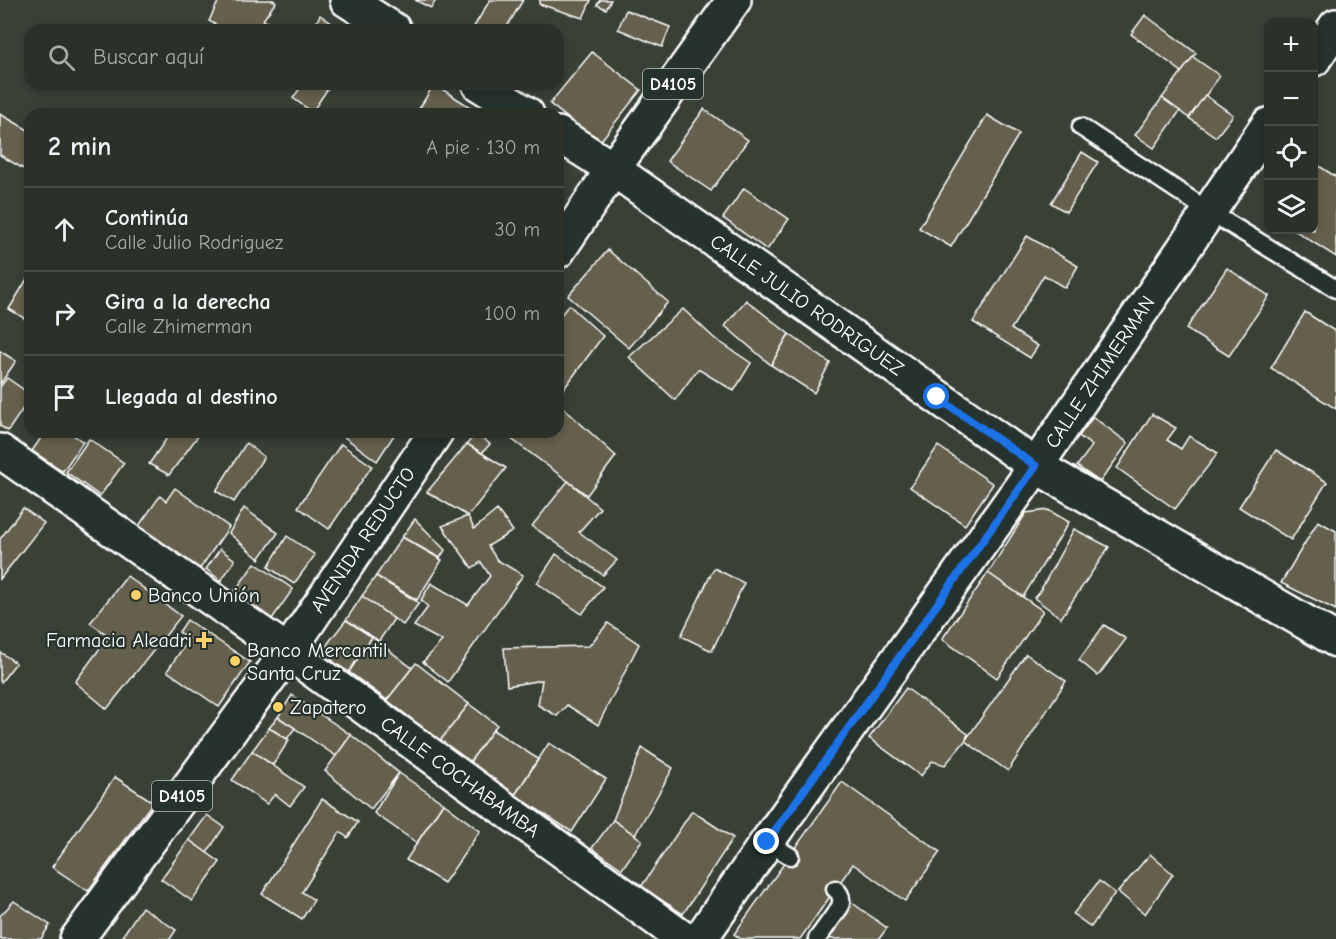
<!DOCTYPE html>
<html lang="es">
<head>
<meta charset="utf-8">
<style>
  :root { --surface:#2b3129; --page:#373d35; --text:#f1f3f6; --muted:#a6a9a8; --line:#474c46 }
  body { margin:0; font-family:"Comic Neue",sans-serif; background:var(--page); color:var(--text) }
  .controls { position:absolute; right:18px; top:18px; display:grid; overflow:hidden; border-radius:12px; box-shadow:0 3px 9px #0003 }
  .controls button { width:54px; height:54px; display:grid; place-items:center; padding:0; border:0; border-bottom:2px solid var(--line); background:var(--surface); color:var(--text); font:30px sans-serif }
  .stop { position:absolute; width:18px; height:18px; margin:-14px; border:4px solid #1a73e8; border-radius:50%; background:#fff }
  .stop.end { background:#1a73e8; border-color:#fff; box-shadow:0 2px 6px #0008 }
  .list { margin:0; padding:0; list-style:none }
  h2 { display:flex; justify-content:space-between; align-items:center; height:78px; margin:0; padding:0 24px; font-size:26px }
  h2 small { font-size:20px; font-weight:400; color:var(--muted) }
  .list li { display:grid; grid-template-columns:39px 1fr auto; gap:18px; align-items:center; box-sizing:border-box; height:84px; padding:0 24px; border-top:2px solid var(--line) }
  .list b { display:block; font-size:22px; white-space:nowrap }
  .list p { margin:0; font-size:20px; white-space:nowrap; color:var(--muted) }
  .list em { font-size:20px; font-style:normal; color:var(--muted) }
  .icon { flex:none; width:33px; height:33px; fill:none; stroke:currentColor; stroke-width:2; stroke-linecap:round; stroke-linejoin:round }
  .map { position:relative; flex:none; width:1336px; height:939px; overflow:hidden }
  .search { position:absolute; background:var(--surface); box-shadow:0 3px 9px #0003; left:24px; top:24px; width:540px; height:66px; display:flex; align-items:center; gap:15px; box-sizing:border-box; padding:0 21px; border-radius:18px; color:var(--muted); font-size:22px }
  .panel { position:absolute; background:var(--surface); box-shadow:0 3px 9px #0003; left:24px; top:108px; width:540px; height:330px; border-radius:18px }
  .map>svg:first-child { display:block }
  .building { fill:#65614e; stroke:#fff; stroke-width:1.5 }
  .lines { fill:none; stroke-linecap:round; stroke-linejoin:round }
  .service-casing { stroke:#fff; stroke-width:21 }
  .minor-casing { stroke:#fff; stroke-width:38 }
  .secondary-casing { stroke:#fff; stroke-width:38 }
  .primary-casing { stroke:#fff; stroke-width:38 }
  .service { stroke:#26332d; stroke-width:16 }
  .minor { stroke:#26332d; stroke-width:33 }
  .secondary { stroke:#26332d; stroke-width:33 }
  .primary { stroke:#26332d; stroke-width:33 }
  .route { stroke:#1a73e8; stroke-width:8 }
  .poi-dot { fill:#ffd166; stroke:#26332d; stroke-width:2 }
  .labels { text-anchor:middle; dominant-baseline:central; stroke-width:4.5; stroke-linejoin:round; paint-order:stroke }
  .shield { fill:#26332d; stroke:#bec2c0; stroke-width:1.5 }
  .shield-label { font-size:18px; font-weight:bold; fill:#fff }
  .street-label { font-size:20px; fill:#fff; stroke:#26332d }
  .poi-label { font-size:20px; fill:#fff; stroke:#26332d; text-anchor:start }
</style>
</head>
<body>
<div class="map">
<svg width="1336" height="939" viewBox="0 0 1336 939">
  <rect width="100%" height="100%" fill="#394137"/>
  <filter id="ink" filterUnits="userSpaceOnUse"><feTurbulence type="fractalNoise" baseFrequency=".0167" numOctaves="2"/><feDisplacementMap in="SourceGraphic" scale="12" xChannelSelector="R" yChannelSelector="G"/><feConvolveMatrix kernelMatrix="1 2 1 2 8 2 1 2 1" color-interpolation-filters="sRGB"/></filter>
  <g filter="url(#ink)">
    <g class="building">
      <polygon points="219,0 273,0 276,2 263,20 271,24 267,30 252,30 246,25 242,30 225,30 209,21"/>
      <polygon points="415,0 436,0 431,8"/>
      <polygon points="490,0 523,0 505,30 472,30"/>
      <polygon points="540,0 591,0 583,18 539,4"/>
      <polygon points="600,0 611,0 606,9 597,5"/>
      <polygon points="626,10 670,27 662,47 618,29"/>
      <polygon points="320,15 342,30 313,30"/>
      <polygon points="1145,15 1196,53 1182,72 1131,34"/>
      <polygon points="592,52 641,90 599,143 550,104 556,96"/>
      <polygon points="1193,57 1220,76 1189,118 1162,98"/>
      <polygon points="303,84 331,84 312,112 293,98"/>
      <polygon points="434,84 481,114 416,114"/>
      <polygon points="1205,95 1233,115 1216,137 1189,118"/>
      <polygon points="1162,98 1180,111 1154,148 1135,135"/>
      <polygon points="704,109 748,140 711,191 667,161"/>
      <polygon points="0,114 30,131 30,166 27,171 0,155"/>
      <polygon points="987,115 1019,134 951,247 919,228"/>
      <polygon points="1082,152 1098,162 1066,212 1051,203"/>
      <polygon points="1319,166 1336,177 1336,257 1294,230 1314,230 1314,175"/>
      <polygon points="744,188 789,219 767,250 723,218"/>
      <polygon points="1027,236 1078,266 1065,288 1044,275 1011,329 1038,346 1030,358 973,322"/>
      <polygon points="608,250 668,302 629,348 568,296"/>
      <polygon points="1227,268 1269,296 1229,356 1186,329"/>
      <polygon points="30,274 30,322 9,309"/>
      <polygon points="746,300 789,334 771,365 725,326"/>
      <polygon points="569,305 603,336 560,394 558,392 558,318"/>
      <polygon points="683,309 714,338 751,363 734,391 698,369 675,400 629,357"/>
      <polygon points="1305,312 1336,332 1336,409 1271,368"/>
      <polygon points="789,334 830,363 814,393 771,365"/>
      <polygon points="0,351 16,361 0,384"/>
      <polygon points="7,378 30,394 30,398 8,431 0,426 0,387"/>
      <polygon points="558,403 616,456 587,495 502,432 558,432"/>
      <polygon points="1152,414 1176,428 1167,440 1181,449 1189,436 1218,453 1175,509 1117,468"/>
      <polygon points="1093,417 1128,443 1100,482 1077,466 1092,446 1079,436"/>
      <polygon points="45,432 69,432 83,442 63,471 32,451"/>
      <polygon points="171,432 201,432 169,475 149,464"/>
      <polygon points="339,432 396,432 377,461 339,433"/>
      <polygon points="476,433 490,444 482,453 467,444"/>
      <polygon points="89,439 124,463 100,496 66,472"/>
      <polygon points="246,443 264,457 234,502 216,491"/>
      <polygon points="341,444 372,466 329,529 298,507"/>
      <polygon points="467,444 506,468 468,516 427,492"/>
      <polygon points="938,446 993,484 965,525 910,487"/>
      <polygon points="1276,450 1327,482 1291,540 1239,507"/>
      <polygon points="568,481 600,508 579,532 617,560 603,575 532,526"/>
      <polygon points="175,488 229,527 199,570 138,527 160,496 166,501"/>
      <polygon points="23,508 44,523 0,579 0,539"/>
      <polygon points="244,508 278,533 259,559 229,533"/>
      <polygon points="497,510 513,531 488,546 497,560 523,575 448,682 423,662 442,641 414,626 428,607 421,600 431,583 468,605 490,576 481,562 472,568 442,526 468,516 474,529"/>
      <polygon points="1048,510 1069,522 1023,597 988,573 1026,513"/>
      <polygon points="415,519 445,550 440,558 402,537"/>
      <polygon points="1318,521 1336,531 1336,610 1281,583"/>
      <polygon points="1074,529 1109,547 1061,618 1034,598 1040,591"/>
      <polygon points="287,536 315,555 294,584 268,567"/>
      <polygon points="402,537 442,560 417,600 376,576"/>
      <polygon points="220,549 235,560 221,581 206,569"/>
      <polygon points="556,554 603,587 582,614 537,583"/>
      <polygon points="255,563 293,589 272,619 234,592"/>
      <polygon points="714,568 744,583 712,651 681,636"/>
      <polygon points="988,573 1043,611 997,678 942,639"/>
      <polygon points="127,576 181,616 107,709 75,682 109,636 90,623"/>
      <polygon points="376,576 419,603 403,625 362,596"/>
      <polygon points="362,596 394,619 379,641 346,620"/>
      <polygon points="187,620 250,662 219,707 167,671 189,639 179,632"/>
      <polygon points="346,620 372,637 349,672 334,662 327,653 328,643"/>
      <polygon points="608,623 639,644 598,725 567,705 557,716 538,705 542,680 507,686 504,648 589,646"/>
      <polygon points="1104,625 1126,639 1098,676 1079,660"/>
      <polygon points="372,637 412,668 387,700 349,672"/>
      <polygon points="0,652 16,663 1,682 0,681"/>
      <polygon points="1026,654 1066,681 1008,771 965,741"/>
      <polygon points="416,663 469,704 440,741 387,700"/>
      <polygon points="906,688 968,734 965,741 945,765 932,761 921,776 869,738"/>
      <polygon points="292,695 351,735 336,756 278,717"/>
      <polygon points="469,704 497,725 469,763 440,741"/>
      <polygon points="278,717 295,728 287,739 269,728"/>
      <polygon points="269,728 289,740 273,765 252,751"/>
      <polygon points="493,730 538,759 515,795 469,763"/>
      <polygon points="351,735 399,773 371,809 325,771"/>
      <polygon points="549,743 606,779 572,832 515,795"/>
      <polygon points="642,748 673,768 635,835 613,820"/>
      <polygon points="252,751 304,787 290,806 275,794 267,804 232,780"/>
      <polygon points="399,773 443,803 417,843 374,813"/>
      <polygon points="115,777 153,802 88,891 52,867"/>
      <polygon points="842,782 940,852 905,901 853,864 800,939 741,939 734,934"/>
      <polygon points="322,799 358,822 348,838 340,832 302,892 314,900 302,919 262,894"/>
      <polygon points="443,803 480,831 444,883 406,860"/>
      <polygon points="692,811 733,838 683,914 641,887"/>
      <polygon points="207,815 224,827 207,853 189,840"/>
      <polygon points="613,820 642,840 622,869 592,848"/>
      <polygon points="189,840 220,862 192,901 161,879"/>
      <polygon points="1150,854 1173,874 1145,914 1118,892"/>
      <polygon points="1099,881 1115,893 1091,927 1073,914"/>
      <polygon points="14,901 50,925 41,939 2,939 0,938 0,916"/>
      <polygon points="851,902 887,928 879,939 824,939"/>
      <polygon points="142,907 176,930 170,939 129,939 123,935"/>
    </g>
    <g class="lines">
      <defs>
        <g id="service">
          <polyline points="1081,127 1210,212 1336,289"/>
          <polyline points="767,842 790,856"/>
          <path d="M817 939 840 907C842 900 842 894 835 889"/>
        </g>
        <g id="minor">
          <polyline points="1314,59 1336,26"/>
          <polyline points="1268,125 1036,466 1336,640"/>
        </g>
        <g id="secondary">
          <polyline points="347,0 394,30"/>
          <polyline points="479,84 527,114"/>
          <polyline points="558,134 613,169 1036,466 767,842 700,939"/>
        </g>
        <g id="primary">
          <polyline points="558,251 613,169 734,0"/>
          <polyline points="0,451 288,652 684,939"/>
          <polyline points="77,939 288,652 436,432"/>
        </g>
      </defs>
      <use href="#service" class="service-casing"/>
      <use href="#minor" class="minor-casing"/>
      <use href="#secondary" class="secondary-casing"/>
      <use href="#primary" class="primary-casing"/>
      <use href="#service" class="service"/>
      <use href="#minor" class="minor"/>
      <use href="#secondary" class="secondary"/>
      <use href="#primary" class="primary"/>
    </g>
  </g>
  <g class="lines" filter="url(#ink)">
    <polyline class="route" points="767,842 1036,466 937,397"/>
  </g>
  <g class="poi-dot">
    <circle cx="136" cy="595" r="6"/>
    <path d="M201 631h6v6h6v6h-6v6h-6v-6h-6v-6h6z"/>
    <circle cx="235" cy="661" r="6"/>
    <circle cx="278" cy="707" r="6"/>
  </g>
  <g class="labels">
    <g class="shield">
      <rect x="643" y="69" width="60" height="30" rx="4.5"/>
      <rect x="152" y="781" width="60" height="30" rx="4.5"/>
    </g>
    <g class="shield-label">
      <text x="673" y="84">D4105</text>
      <text x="182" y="796">D4105</text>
    </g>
    <g class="street-label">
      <text transform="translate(807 305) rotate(35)">CALLE JULIO RODRIGUEZ</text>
      <text transform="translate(1100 372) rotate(-56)">CALLE ZHIMERMAN</text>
      <text transform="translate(363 540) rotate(-56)">AVENIDA REDUCTO</text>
      <text transform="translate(460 777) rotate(36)">CALLE COCHABAMBA</text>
    </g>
    <g class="poi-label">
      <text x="148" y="595">Banco Unión</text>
      <text x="192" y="640" text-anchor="end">Farmacia Aleadri</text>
      <text x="247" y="650">Banco Mercantil<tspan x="247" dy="23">Santa Cruz</tspan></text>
      <text x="290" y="707">Zapatero</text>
    </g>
  </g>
</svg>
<div class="controls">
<button>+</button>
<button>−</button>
<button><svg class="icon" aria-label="locate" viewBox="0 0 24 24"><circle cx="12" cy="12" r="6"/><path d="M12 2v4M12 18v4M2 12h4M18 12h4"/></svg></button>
<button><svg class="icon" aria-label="layers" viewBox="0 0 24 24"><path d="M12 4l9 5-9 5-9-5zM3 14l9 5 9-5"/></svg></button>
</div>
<div class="stop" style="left:937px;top:397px"></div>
<div class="stop end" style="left:767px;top:842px"></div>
<div class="search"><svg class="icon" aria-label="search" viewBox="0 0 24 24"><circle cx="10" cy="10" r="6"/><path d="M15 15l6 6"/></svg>Buscar aquí</div>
<section class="panel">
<h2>2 min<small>A pie · 130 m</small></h2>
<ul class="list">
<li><svg class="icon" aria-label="ahead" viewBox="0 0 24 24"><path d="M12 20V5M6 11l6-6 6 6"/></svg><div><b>Continúa</b><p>Calle Julio Rodriguez</p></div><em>30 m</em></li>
<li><svg class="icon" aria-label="right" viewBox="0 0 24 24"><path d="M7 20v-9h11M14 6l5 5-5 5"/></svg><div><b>Gira a la derecha</b><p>Calle Zhimerman</p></div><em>100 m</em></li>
<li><svg class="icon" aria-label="arrive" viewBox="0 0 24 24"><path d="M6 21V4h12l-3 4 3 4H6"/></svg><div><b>Llegada al destino</b></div></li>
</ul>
</section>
</div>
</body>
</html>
